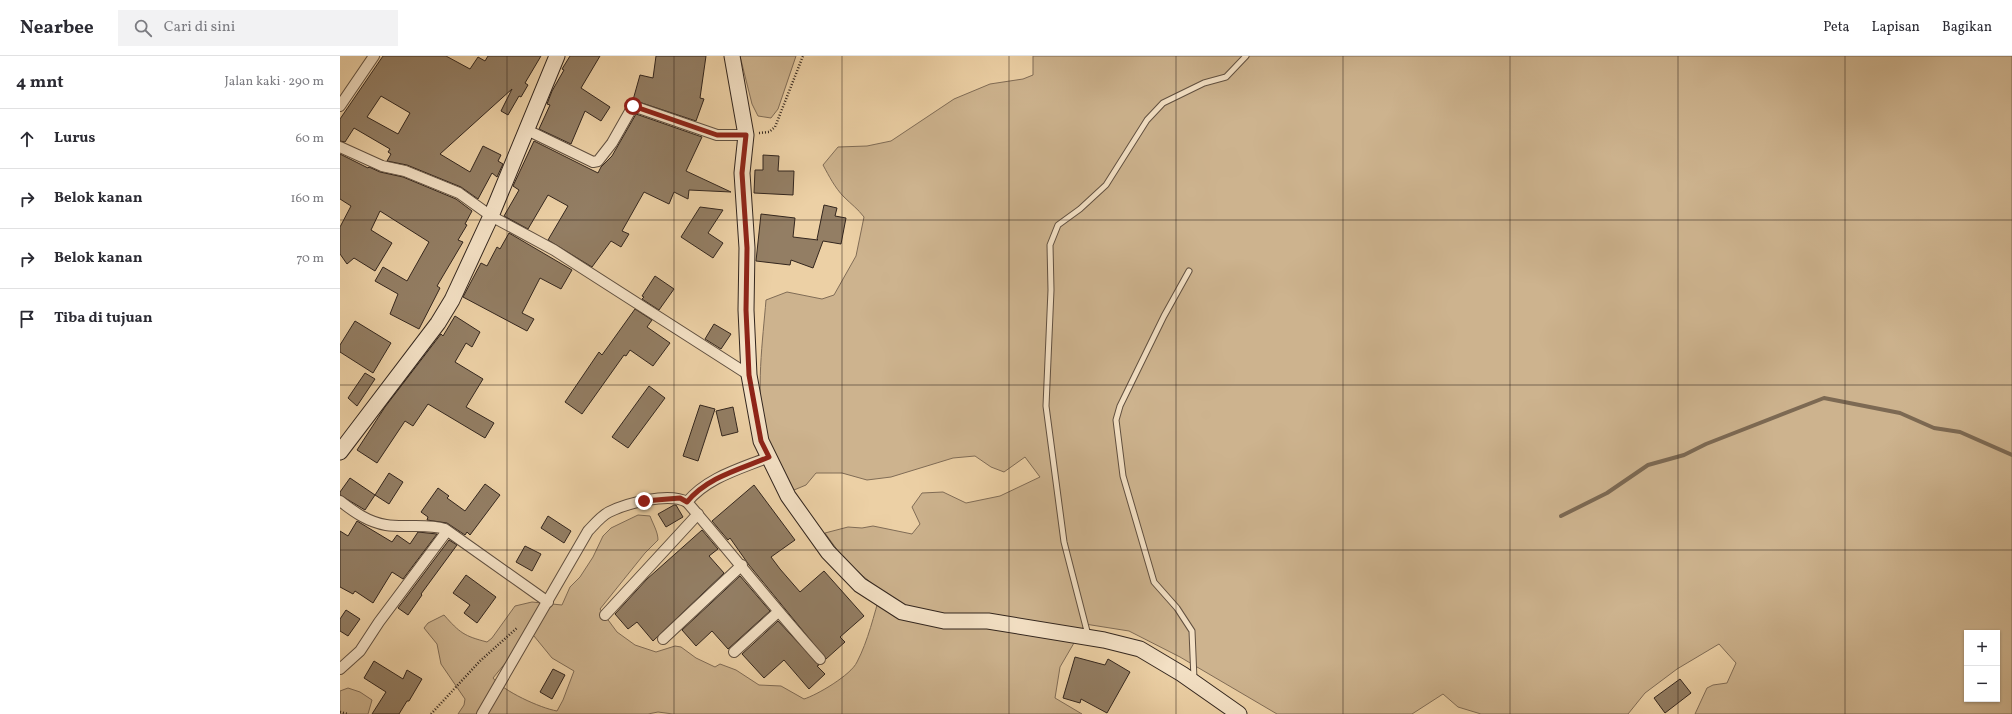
<!DOCTYPE html>
<html lang="id">
<head>
<meta charset="utf-8">
<style>
  :root { --surface:#fff; --page:#f2f2f3; --text:#2b2b33; --muted:#7c7c81; --line:#e1e1e2 }
  body { margin:0; font-family:Vollkorn,serif; background:var(--page); color:var(--text) }
  .controls { position:absolute; right:12px; bottom:12px; display:grid; overflow:hidden; border-radius:0px; box-shadow:0 1px 3px #0004 }
  .controls button { width:36px; height:36px; display:grid; place-items:center; padding:0; border:0; border-bottom:1px solid var(--line); background:var(--surface); color:var(--text); font:20px sans-serif }
  .stop { position:absolute; width:12px; height:12px; margin:-9px; border:3px solid #8f2418; border-radius:50%; background:#fff }
  .stop.end { background:#8f2418; border-color:#fff; box-shadow:0 1px 4px #0008 }
  .list { margin:0; padding:0; list-style:none }
  h2 { display:flex; justify-content:space-between; align-items:center; height:52px; margin:0; padding:0 16px; font-size:17px }
  h2 small { font-size:13px; font-weight:400; color:var(--muted) }
  .list li { display:grid; grid-template-columns:26px 1fr auto; gap:12px; align-items:center; box-sizing:border-box; height:60px; padding:0 16px; border-top:1px solid var(--line) }
  .list b { display:block; font-size:15px; white-space:nowrap }
  .list em { font-size:13px; font-style:normal; color:var(--muted) }
  .icon { flex:none; width:22px; height:22px; fill:none; stroke:currentColor; stroke-width:2; stroke-linecap:round; stroke-linejoin:round }
  .map { position:relative; flex:none; width:1672px; height:658px; overflow:hidden }
  header { display:flex; align-items:center; gap:24px; box-sizing:border-box; height:56px; padding:0 20px; background:var(--surface); border-bottom:1px solid var(--line) }
  header strong { font-size:19px }
  nav { display:flex; gap:22px; margin-inline-start:auto; font-size:14px }
  .search { width:280px; height:36px; background:var(--page); display:flex; align-items:center; gap:10px; box-sizing:border-box; padding:0 14px; border-radius:0px; color:var(--muted); font-size:15px }
  main { display:flex }
  aside { flex:1; background:var(--surface) }
  .map>svg:first-child { display:block }
  .green { fill:#cdb38e; stroke:#806c56; fill-rule:evenodd }
  .lines { fill:none; stroke-linecap:round; stroke-linejoin:round }
  .stream { stroke:#7c6953; stroke-width:4 }
  .building { fill:#937e64; stroke:#33261e; fill-rule:evenodd }
  .lane-casing { stroke:#615040; stroke-width:7 }
  .street-casing { stroke:#615040; stroke-width:12 }
  .secondary-casing { stroke:#33261e; stroke-width:17 }
  .path { stroke:#33261e; stroke-width:2.5; stroke-dasharray:1 2; stroke-linecap:butt }
  .lane { stroke:#f3e0c4; stroke-width:5 }
  .street { stroke:#f3e0c4; stroke-width:10 }
  .secondary { stroke:#f3e0c4; stroke-width:15 }
  .route { stroke:#8f2418; stroke-width:5 }
  .grid { fill:none; stroke:#33261e; stroke-width:1; stroke-opacity:0.55 }
</style>
</head>
<body>
<header>
<strong>Nearbee</strong>
<div class="search"><svg class="icon" aria-label="search" viewBox="0 0 24 24"><circle cx="10" cy="10" r="6"/><path d="M15 15l6 6"/></svg>Cari di sini</div>
<nav><a>Peta</a><a>Lapisan</a><a>Bagikan</a></nav>
</header>
<main>
<aside>
<h2>4 mnt<small>Jalan kaki · 290 m</small></h2>
<ul class="list">
<li><svg class="icon" aria-label="ahead" viewBox="0 0 24 24"><path d="M12 20V5M6 11l6-6 6 6"/></svg><div><b>Lurus</b></div><em>60 m</em></li>
<li><svg class="icon" aria-label="right" viewBox="0 0 24 24"><path d="M7 20v-9h11M14 6l5 5-5 5"/></svg><div><b>Belok kanan</b></div><em>160 m</em></li>
<li><svg class="icon" aria-label="right" viewBox="0 0 24 24"><path d="M7 20v-9h11M14 6l5 5-5 5"/></svg><div><b>Belok kanan</b></div><em>70 m</em></li>
<li><svg class="icon" aria-label="arrive" viewBox="0 0 24 24"><path d="M6 21V4h12l-3 4 3 4H6"/></svg><div><b>Tiba di tujuan</b></div></li>
</ul>
</aside>
<div class="map">
<svg width="1672" height="658" viewBox="0 0 1672 658">
  <rect width="100%" height="100%" fill="#ecd0a5"/>
  <filter id="stains"><feTurbulence type="fractalNoise" baseFrequency=".005" numOctaves="4"/><feColorMatrix values="0 0 0 0 .2 0 0 0 0 .09 0 0 0 0 .02 0 0 0 .5 -.17"/></filter>
  <radialGradient id="worn" r=".72"><stop offset=".6" stop-color="#630" stop-opacity="0"/><stop offset="1" stop-color="#630" stop-opacity=".3"/></radialGradient>
  <g class="green">
    <polygon points="400,0 456,0 438,53 431,62 418,60 412,48"/>
    <path d="M693 0H1672V658H1355L1367 632 1373 629 1387 627 1396 607 1379 588 1337 613 1305 637 1288 658H1141L1118 651 1103 638 1072 658H937L840 601 789 575 745 568 720 611 715 642 742 658H333L318 656 308 658H118L124 649 125 643 101 608 97 588 84 572 88 567 104 559C120 577 124 580 147 586L152 582 175 550 192 546 222 549 230 531 240 521 253 501 263 480 271 472 298 459 310 460C313 468 318 476 318 484L305 497 260 553 277 576 295 589 316 596 335 590 341 591 356 602 375 611 380 608 396 614 419 629 441 630 464 643C477 639 511 619 517 606 528 585 534 559 541 535L506 506 485 477 508 471 522 472 533 470 572 478 580 468 572 451 582 437 603 436 626 447 660 440 700 421 685 401 664 416 651 411 635 400 613 402 551 421 527 424 502 417H476L466 429 454 434C444 415 431 396 425 376 415 339 423 282 426 244L447 236 482 243 494 239 516 200 524 161C518 153 511 148 504 141 495 132 489 120 483 109L498 91 527 90 551 85 614 43 650 28 683 23 693 19ZM188 577 194 580 212 602 234 615 223 644 217 655C200 652 163 635 153 622L167 605 179 584ZM1627 577H1657V643H1627Z"/>
    <polygon points="8,632 20,636 32,644 28,658 0,658 0,635"/>
  </g>
  <g class="lines">
    <polyline class="stream" points="1221,460 1267,437 1308,409 1344,399 1366,388 1484,342 1560,357 1594,372 1620,376 1672,399"/>
  </g>
  <g class="building">
    <path d="M43 0H106L130 13 138 1 145 5 148 0H201L185 27 188 29 181 41 179 40 168 59 161 55 172 33 100 98 130 116 143 90 161 99 158 105 163 108 157 121 152 117 138 143 121 131 67 109 47 105 51 98 48 96 50 93 14 72 5 86 0 85V63ZM41 40 70 57 58 78 27 61Z"/>
    <polygon points="230,0 260,0 241,32 270,51 261,65 245,55 231,88 199,73 210,49 207,48 212,35 224,14 222,13"/>
    <polygon points="316,0 366,0 360,42 364,43 356,65 293,44 300,19 313,22"/>
    <polygon points="296,58 362,81 346,115 391,136 349,134 348,143 334,136 329,148 304,136 282,175 289,178 281,191 271,185 252,211 208,184 228,150 208,139 188,173 164,160 179,134 173,130 194,85 258,117 261,111 272,100"/>
    <polygon points="0,98 28,112 29,111 40,116 63,121 116,143 132,155 125,168 127,169 118,184 123,186 97,230 100,232 79,273 50,258 58,238 35,225 43,211 67,225 89,186 40,155 31,174 52,187 35,215 14,202 7,208 0,198 0,171 11,150 0,143"/>
    <polygon points="423,99 439,100 438,115 454,115 453,139 414,137 415,114 423,114"/>
    <polygon points="484,149 497,152 495,160 506,162 501,188 483,185 473,212 451,204 450,209 416,205 421,158 455,162 453,181 478,184 477,183"/>
    <polygon points="360,151 383,154 368,177 383,187 373,202 341,181"/>
    <polygon points="169,177 232,214 221,233 200,222 182,257 194,263 187,275 123,241 141,207 147,210 157,191 160,193"/>
    <polygon points="315,220 334,233 319,254 302,243 304,241 302,240"/>
    <polygon points="295,253 312,264 307,271 330,287 313,310 290,294 286,300 284,299 242,358 225,346 259,296 262,299"/>
    <polygon points="115,260 140,276 132,291 126,287 115,306 143,323 126,351 154,367 145,382 88,348 73,370 65,365 37,407 17,394 45,351 101,278 103,280"/>
    <polygon points="15,265 51,287 33,317 0,296 0,289"/>
    <polygon points="374,268 391,278 381,293 365,283"/>
    <polygon points="25,317 35,323 17,350 8,342"/>
    <polygon points="309,330 325,342 288,392 272,381"/>
    <polygon points="360,349 375,353 358,405 343,400"/>
    <polygon points="393,351 398,376 382,380 376,355"/>
    <polygon points="49,417 63,426 49,448 35,439"/>
    <polygon points="10,422 35,439 25,454 0,439 0,436"/>
    <polygon points="145,428 160,439 130,479 127,476 125,479 107,467 87,464 88,461 81,456 98,432 109,440 107,442 125,455"/>
    <polygon points="414,429 455,484 431,501 440,513 460,536 484,515 524,560 500,581 505,586 486,603 409,509 390,482 388,484 372,465"/>
    <polygon points="334,449 336,449 343,461 326,471 318,458"/>
    <polygon points="208,460 231,475 224,487 201,472"/>
    <polygon points="17,465 52,486 57,479 70,488 78,476 97,478 63,523 52,516 33,547 15,535 13,538 0,531 0,475 8,480"/>
    <polygon points="362,474 378,493 369,500 384,517 313,585 297,566 288,573 275,558 307,523"/>
    <polygon points="109,484 117,489 81,538 82,539 68,559 58,552"/>
    <polygon points="185,490 201,498 192,515 176,506"/>
    <polygon points="126,519 156,541 137,567 124,557 130,549 113,537"/>
    <polygon points="400,520 430,555 388,593 372,575 356,590 342,574"/>
    <polygon points="6,554 20,563 8,580 0,575 0,563"/>
    <polygon points="438,565 479,609 477,610 485,618 469,633 444,604 424,622 402,598"/>
    <polygon points="735,601 765,609 768,603 790,616 767,657 741,643 740,647 723,642"/>
    <polygon points="34,605 63,623 67,614 82,623 69,645 67,645 59,658 32,658 46,636 24,622"/>
    <polygon points="213,613 225,619 212,643 200,636"/>
    <polygon points="1340,623 1351,637 1325,657 1314,642"/>
  </g>
  <g class="lines">
    <defs>
      <g id="lane">
        <polyline points="849,215 824,260 780,350 776,364 783,420 814,526 837,552 852,575 854,623"/>
        <polyline points="748,579 724,486 706,350 711,234 710,189 718,169 740,153 766,129 807,64 823,47 864,27 886,21 906,0"/>
      </g>
      <g id="street">
        <polyline points="0,50 34,0"/>
        <polyline points="187,74 253,106 258,105 272,87 293,50 377,79 406,79"/>
        <polyline points="0,91 42,110 65,115 119,137 151,160 214,194 409,319"/>
        <path d="M429 401C400 413 368 421 347 446 392 498 434 552 480 603"/>
        <path d="M0 445C14 456 28 466 46 469 65 472 86 467 105 473L208 546"/>
        <polyline points="265,559 358,458"/>
        <polyline points="323,583 402,509"/>
        <polyline points="394,596 438,556"/>
        <polyline points="0,613 20,595 39,566 107,475"/>
        <path d="M142 658 248 475C254 469 261 460 269 456 287 447 329 436 347 446"/>
      </g>
      <g id="secondary">
        <polyline points="392,0 406,79 402,117 407,192 406,254 409,319 421,385 448,440 488,496 520,529 562,556 604,565 648,565 764,584 800,593 842,618 899,658"/>
        <polyline points="0,396 98,267 112,244 151,160 217,0"/>
      </g>
    </defs>
    <use href="#lane" class="lane-casing"/>
    <use href="#street" class="street-casing"/>
    <use href="#secondary" class="secondary-casing"/>
    <g class="path">
      <polyline points="419,77 429,76 435,71 463,0"/>
      <polyline points="0,656 8,658"/>
      <polyline points="91,658 140,605 177,572"/>
    </g>
    <use href="#lane" class="lane"/>
    <use href="#street" class="street"/>
    <use href="#secondary" class="secondary"/>
  </g>
  <g class="lines">
    <path class="route" d="M293 50 377 79H406L402 117 407 192 406 254 409 319 421 385 429 401C401 413 367 421 347 446L340 442 304 445"/>
  </g>
  <path class="grid" d="M167 0V658M334 0V658M502 0V658M669 0V658M836 0V658M1003 0V658M1170 0V658M1338 0V658M1505 0V658M0 164H1672M0 329H1672M0 494H1672"/>
  <rect width="100%" height="100%" filter="url(#stains)"/>
  <rect width="100%" height="100%" fill="url(#worn)"/>
</svg>
<div class="controls">
<button>+</button>
<button>−</button>
</div>
<div class="stop" style="left:293px;top:50px"></div>
<div class="stop end" style="left:304px;top:445px"></div>
</div>
</main>
</body>
</html>
